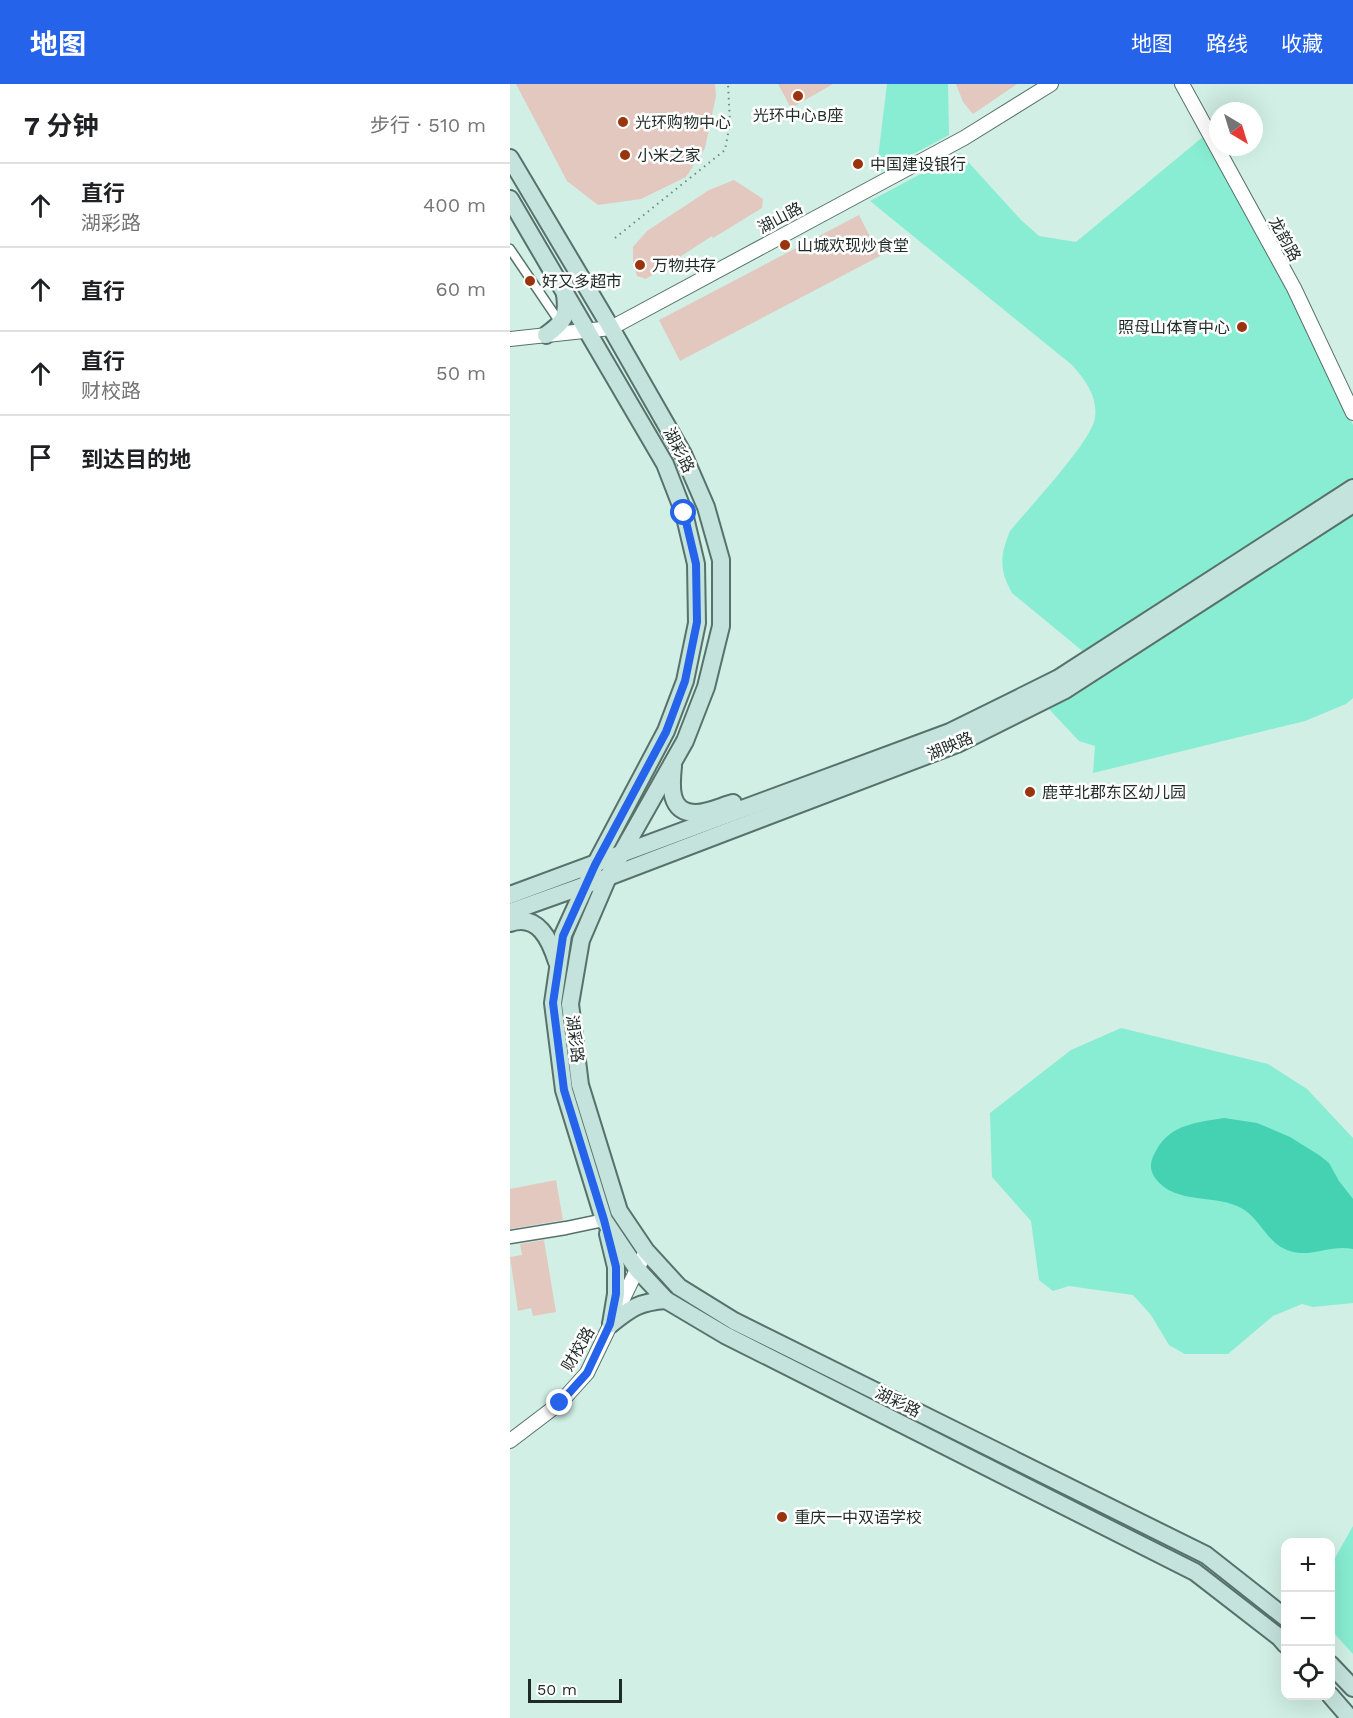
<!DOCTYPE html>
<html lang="zh">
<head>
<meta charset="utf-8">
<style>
  :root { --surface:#fff; --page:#f6f6f6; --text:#202124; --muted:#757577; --line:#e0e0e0; --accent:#2563eb }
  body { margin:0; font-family:"Work Sans","Noto Sans SC",sans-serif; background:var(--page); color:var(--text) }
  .controls { position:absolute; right:18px; bottom:18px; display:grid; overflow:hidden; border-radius:12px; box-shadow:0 6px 24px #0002 }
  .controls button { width:54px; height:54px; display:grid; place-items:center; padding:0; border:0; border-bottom:2px solid var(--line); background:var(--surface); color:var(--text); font:30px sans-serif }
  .compass { position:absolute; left:699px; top:18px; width:54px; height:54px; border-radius:50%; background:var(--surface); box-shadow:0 6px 24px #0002; rotate:142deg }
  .scale { position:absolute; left:18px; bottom:15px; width:94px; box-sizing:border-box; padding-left:6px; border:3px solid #1f2b27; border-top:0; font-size:16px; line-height:21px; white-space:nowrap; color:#1f2b27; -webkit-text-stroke:4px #fff; paint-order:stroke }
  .stop { position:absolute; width:18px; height:18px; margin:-14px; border:4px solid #2563eb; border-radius:50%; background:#fff }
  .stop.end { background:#2563eb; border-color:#fff; box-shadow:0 2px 6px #0008 }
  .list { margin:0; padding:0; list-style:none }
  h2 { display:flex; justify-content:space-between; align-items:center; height:78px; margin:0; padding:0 24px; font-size:26px }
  h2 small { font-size:20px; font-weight:400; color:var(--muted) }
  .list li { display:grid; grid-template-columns:39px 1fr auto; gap:18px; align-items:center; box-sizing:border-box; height:84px; padding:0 24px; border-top:2px solid var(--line) }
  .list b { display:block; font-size:22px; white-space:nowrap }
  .list p { margin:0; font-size:20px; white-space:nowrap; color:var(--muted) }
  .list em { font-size:20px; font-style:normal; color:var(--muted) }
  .icon { flex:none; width:33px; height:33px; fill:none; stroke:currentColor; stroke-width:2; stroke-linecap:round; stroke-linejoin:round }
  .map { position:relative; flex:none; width:843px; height:1634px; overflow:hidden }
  header { display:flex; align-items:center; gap:36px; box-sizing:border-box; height:84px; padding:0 30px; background:var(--accent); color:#fff }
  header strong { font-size:28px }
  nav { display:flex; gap:33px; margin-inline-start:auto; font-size:21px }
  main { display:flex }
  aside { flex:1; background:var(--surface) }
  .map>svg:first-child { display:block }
  .green { fill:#88edd2 }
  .water { fill:#45d2b2 }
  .building { fill:#e3c8bf }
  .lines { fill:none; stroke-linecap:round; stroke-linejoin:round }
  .pedestrian-casing { stroke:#57726a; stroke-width:11 }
  .minor-casing { stroke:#57726a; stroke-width:15 }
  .tertiary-casing { stroke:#57726a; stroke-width:16 }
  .secondary-casing { stroke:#57726a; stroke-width:20 }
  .path { stroke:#748982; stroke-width:2; stroke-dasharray:1.5 4.5; stroke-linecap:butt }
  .pedestrian { stroke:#fff; stroke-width:8 }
  .minor { stroke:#fff; stroke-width:12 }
  .tertiary { stroke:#fff; stroke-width:14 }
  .secondary { stroke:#c4e3dc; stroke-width:16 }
  .route { stroke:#2563eb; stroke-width:8 }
  .poi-dot { fill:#9a340d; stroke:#fff; stroke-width:2 }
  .labels { text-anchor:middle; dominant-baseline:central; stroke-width:5; stroke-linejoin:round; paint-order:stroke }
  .poi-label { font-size:16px; fill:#1f2b27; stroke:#fff; text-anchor:start }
  .street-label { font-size:16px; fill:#1f2b27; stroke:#fff }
</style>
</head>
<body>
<header>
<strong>地图</strong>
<nav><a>地图</a><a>路线</a><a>收藏</a></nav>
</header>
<main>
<aside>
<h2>7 分钟<small>步行 · 510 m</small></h2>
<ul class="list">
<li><svg class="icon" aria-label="ahead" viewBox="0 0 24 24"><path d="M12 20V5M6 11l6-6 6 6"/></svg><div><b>直行</b><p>湖彩路</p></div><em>400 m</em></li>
<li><svg class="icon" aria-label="ahead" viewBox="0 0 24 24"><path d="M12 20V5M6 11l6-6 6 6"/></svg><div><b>直行</b></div><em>60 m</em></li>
<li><svg class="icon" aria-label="ahead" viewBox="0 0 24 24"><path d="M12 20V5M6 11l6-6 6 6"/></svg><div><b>直行</b><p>财校路</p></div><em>50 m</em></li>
<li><svg class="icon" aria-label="arrive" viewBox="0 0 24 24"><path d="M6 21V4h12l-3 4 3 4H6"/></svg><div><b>到达目的地</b></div></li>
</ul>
</aside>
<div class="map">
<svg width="843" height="1634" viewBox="0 0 843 1634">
  <rect width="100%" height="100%" fill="#d1efe5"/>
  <g class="green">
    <polygon points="377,0 438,0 439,51 366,90"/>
    <path d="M694 52 779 206 843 341V398L575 569 502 509C489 486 490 471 500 447 518 425 582 357 585 334 588 312 575 296 562 281L360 117 450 69 511 136 529 152 566 158Z"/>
    <polygon points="843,431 843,614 836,620 795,637 583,689 585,662 569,657 539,625 563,613"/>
    <polygon points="611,944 758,980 797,1005 843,1054 843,1219 803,1223 792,1220 763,1232 718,1270 675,1270 659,1261 641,1231 623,1211 559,1202 543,1207 529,1196 521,1137 482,1093 480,1029 561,966"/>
    <polygon points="843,1442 843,1570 821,1546 821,1481"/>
  </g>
  <path class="water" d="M714 1034 747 1039 780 1053 809 1071 819 1079 829 1097 843 1115V1165C822 1160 800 1174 780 1167 757 1160 752 1137 733 1125 706 1109 666 1122 645 1094 638 1083 641 1075 647 1065 661 1040 689 1038 714 1034Z"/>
  <g class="building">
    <polygon points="6,0 205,0 206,12 195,64 176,93 131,115 88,121 57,97"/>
    <polygon points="268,0 323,0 281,24"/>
    <polygon points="446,0 507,0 463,30 453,18"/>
    <polygon points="224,96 253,115 252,124 203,154 202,152 136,195 127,192 123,179 123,163 137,147 199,106"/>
    <polygon points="349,131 370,172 170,277 149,236"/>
    <polygon points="46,1096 53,1136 0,1145 0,1105"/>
    <polygon points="34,1156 46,1228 23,1232 21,1224 8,1227 0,1173 12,1171 10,1160"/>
  </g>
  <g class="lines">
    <defs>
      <polyline id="pedestrian" points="0,165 51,240"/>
      <polyline id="minor" points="0,1153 56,1144 94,1136"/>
      <g id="tertiary">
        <polyline points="672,0 784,204 843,329"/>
        <polyline points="0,255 101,244 454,54 541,0"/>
        <polyline points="0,1357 50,1319 77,1289 136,1167"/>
      </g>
      <g id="secondary">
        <polyline points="0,74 101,244 173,370 196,423 211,476 211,542 196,603 175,657 98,793 71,856 60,920 70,1001 109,1127 136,1167 169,1203 224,1237 696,1471 776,1534"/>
        <polyline points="0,115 155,380 174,429 186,480 187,539 175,597 156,647 85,781 53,851 43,919 54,1006 94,1136 127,1185 156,1216 215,1251 685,1488 769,1553 776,1561"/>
        <path d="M36 251C54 238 58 233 55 210"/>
        <path d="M163 682C161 701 158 729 186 729 198 729 212 722 223 719"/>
        <polyline points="0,811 440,648 549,594 843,404"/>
        <polyline points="0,828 98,793 447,660 555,606 843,420"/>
        <path d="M0 839C28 829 40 856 47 878"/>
        <polyline points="98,1150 106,1183 106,1210 101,1240"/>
        <path d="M101 1240C121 1224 129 1218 156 1216"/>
        <polyline points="820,1580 843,1604"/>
        <polyline points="820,1611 840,1634"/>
      </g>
    </defs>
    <use href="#pedestrian" class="pedestrian-casing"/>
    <use href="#minor" class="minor-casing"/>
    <use href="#tertiary" class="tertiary-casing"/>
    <use href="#secondary" class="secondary-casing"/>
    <polyline class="path" points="105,154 215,66 220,39 218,0"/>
    <use href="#pedestrian" class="pedestrian"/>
    <use href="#minor" class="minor"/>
    <use href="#tertiary" class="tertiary"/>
    <use href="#secondary" class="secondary"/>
  </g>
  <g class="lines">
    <polyline class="route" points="50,1319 77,1289 100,1240 106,1210 106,1183 94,1136 54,1006 43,919 53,852 85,781 156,648 175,597 187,538 186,480 174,429"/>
  </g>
  <g class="poi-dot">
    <circle cx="288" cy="12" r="6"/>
    <circle cx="113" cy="38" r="6"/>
    <circle cx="115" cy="71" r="6"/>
    <circle cx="348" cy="80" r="6"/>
    <circle cx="275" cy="161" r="6"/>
    <circle cx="130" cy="181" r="6"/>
    <circle cx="20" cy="197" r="6"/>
    <circle cx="732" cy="243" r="6"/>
    <circle cx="520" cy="708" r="6"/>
    <circle cx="272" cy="1433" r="6"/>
  </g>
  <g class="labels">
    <g class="poi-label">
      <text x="288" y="31" text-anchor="middle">光环中心B座</text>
      <text x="125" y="38">光环购物中心</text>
      <text x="127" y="71">小米之家</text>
      <text x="360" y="80">中国建设银行</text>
      <text x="287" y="161">山城欢现炒食堂</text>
      <text x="142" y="181">万物共存</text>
      <text x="32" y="197">好又多超市</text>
      <text x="720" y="243" text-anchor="end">照母山体育中心</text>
      <text x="532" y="708">鹿苹北郡东区幼儿园</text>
      <text x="284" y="1433">重庆一中双语学校</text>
    </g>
    <g class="street-label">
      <text transform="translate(270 134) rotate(-28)">湖山路</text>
      <text transform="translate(775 155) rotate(61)">龙韵路</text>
      <text transform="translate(169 366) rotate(63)">湖彩路</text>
      <text transform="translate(440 662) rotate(-23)">湖映路</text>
      <text transform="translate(65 955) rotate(83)">湖彩路</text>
      <text transform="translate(68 1265) rotate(-60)">财校路</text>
      <text transform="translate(388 1318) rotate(26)">湖彩路</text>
    </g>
  </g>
</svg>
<div class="controls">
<button>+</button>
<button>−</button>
<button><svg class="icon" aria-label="locate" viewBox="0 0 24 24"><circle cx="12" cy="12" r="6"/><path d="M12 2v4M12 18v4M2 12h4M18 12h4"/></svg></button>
</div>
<svg class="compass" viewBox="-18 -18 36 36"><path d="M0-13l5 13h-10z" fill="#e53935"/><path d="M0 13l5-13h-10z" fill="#757577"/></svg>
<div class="scale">50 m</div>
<div class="stop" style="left:174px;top:429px"></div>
<div class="stop end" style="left:50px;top:1319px"></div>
</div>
</main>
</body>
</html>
